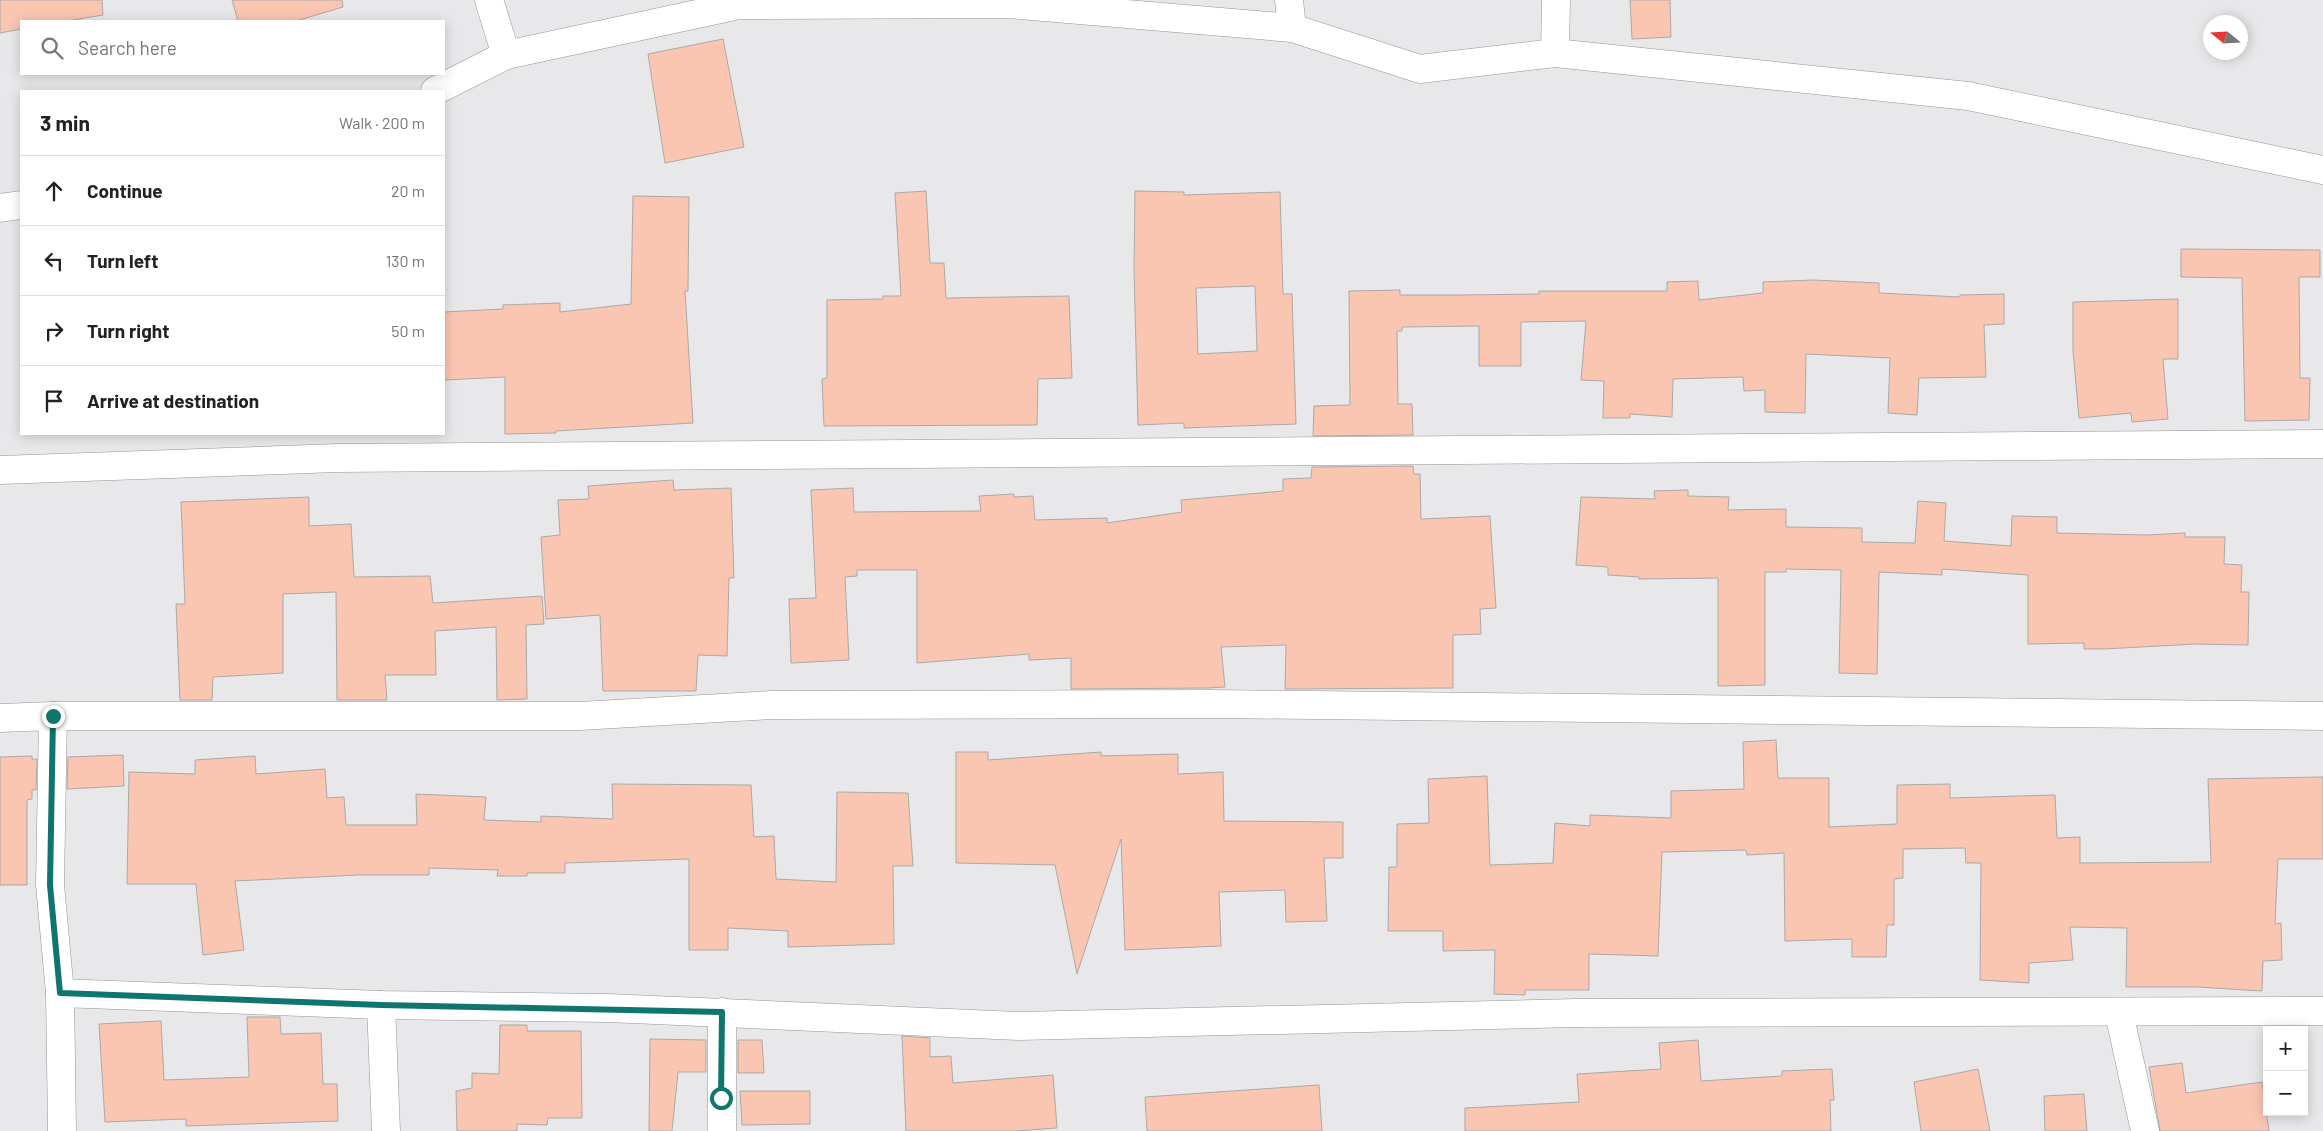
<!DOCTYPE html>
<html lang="en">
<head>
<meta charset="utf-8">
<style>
  :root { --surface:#fff; --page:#f2f2f2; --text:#222; --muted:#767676; --line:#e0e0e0 }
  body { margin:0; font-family:Barlow,sans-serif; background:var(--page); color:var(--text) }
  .controls { position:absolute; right:15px; bottom:15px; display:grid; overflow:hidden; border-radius:0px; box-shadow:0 2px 12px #0003 }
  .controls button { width:45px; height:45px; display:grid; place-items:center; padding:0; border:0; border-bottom:1px solid var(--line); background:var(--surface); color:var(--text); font:25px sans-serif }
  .compass { position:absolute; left:2203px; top:15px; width:45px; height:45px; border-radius:50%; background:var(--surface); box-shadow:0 2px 12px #0003; rotate:288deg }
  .stop { position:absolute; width:15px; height:15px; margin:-11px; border:4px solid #0f766e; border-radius:50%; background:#fff }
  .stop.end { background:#0f766e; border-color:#fff; box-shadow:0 1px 5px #0008 }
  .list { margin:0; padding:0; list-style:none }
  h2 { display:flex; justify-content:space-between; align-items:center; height:65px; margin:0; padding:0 20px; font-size:21px }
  h2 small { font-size:16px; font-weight:400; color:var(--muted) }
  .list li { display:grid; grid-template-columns:32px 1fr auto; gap:15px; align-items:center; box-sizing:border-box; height:70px; padding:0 20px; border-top:1px solid var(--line) }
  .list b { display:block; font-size:19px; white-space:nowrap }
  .list em { font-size:16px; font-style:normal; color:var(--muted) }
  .icon { flex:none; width:28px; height:28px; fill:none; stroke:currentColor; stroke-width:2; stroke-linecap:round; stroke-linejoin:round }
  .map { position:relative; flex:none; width:2323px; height:1131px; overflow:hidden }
  .search { position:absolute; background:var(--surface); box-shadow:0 2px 12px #0003; left:20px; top:20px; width:425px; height:55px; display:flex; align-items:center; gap:12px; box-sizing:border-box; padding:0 18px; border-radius:0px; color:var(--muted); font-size:19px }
  .panel { position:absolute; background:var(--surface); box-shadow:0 2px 12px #0003; left:20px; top:90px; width:425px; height:345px; border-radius:0px }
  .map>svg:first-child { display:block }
  .building { fill:#fac6b1; stroke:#aaa9a8; fill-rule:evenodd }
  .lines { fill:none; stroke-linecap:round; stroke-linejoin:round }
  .street-casing { stroke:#949495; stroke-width:29 }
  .street { stroke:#fff; stroke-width:28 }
  .route { stroke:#0f766e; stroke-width:6 }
</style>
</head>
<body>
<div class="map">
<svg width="2323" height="1131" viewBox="0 0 2323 1131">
  <rect width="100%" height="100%" fill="#e8e8ea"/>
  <g class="building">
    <polygon points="0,0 102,0 103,15 67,21 21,21 21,29 0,33"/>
    <polygon points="232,0 342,0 343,7 296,21 238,21"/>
    <polygon points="1630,0 1670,0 1671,37 1632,39"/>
    <polygon points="723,39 744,147 665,163 648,54"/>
    <polygon points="926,191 930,263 944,263 946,298 1069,296 1072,378 1038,379 1037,425 824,426 822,379 827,378 827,300 883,299 883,296 901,296 895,193"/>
    <path d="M1135 191 1184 192V195L1280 192 1283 294H1292L1296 424 1184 428V423L1138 425 1134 270ZM1255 286 1257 351 1198 354 1196 288Z"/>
    <polygon points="633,196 689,197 688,291 685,291 693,423 556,431 556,433 505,434 505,377 444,380 444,312 503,309 503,305 560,303 560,312 631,304"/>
    <polygon points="2181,249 2320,250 2320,277 2299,277 2300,378 2310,378 2309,420 2245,421 2242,278 2181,277"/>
    <polygon points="1813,280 1879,283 1879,293 1960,297 1960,295 2004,294 2004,324 1984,325 1986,377 1919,378 1917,415 1888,413 1890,358 1806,354 1805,413 1765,412 1765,390 1744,391 1743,377 1673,379 1672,417 1630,414 1630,418 1603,418 1604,381 1581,380 1586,321 1521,322 1521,366 1479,366 1479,326 1402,327 1402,331 1397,331 1398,404 1412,404 1413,435 1313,436 1314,406 1350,405 1349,291 1400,290 1400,295 1463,295 1539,294 1539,291 1667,291 1667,282 1698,281 1699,300 1763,293 1763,282"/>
    <polygon points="2178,299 2178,359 2163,359 2168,419 2132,422 2131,413 2079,418 2073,351 2073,302"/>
    <polygon points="1413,466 1414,474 1420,474 1421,519 1490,516 1496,608 1480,609 1481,634 1453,635 1453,688 1285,689 1286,645 1221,647 1225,687 1208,688 1071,689 1071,658 1029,660 1029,654 917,663 917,570 857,570 857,576 845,577 849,660 791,663 789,599 816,598 811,490 853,488 854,512 981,511 979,496 1014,494 1014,497 1033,496 1035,520 1107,518 1107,523 1182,512 1181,500 1283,491 1283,479 1311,478 1312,467"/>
    <polygon points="673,480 674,490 731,488 734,578 729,578 727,656 698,655 696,691 603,691 600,615 546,619 541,537 560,535 558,500 589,499 588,486"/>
    <polygon points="1688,490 1688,496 1729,497 1728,510 1786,509 1786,527 1862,528 1862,542 1915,543 1918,501 1946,503 1944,541 2011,546 2012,516 2057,517 2057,533 2146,535 2185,533 2185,537 2225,537 2224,564 2242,565 2241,592 2249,592 2248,645 2196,644 2104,649 2084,649 2084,643 2028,644 2028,575 1942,569 1942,575 1879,572 1877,674 1839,673 1841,570 1786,569 1786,572 1765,572 1765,685 1718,686 1718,578 1639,579 1639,577 1608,575 1608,567 1576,565 1581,497 1655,499 1654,491"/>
    <polygon points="309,497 309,526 351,524 354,577 430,576 433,603 542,596 544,624 526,625 527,699 497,700 496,627 435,631 436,675 385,675 387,700 337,700 336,592 283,594 283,673 213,677 212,700 180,700 176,604 185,604 181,502"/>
    <polygon points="1776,740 1778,778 1829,778 1829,827 1897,824 1897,785 1950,784 1950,798 2055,795 2057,838 2080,837 2080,863 2211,862 2208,779 2323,777 2323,859 2278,859 2275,924 2281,923 2282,960 2263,961 2262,991 2198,987 2126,987 2127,928 2070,927 2073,960 2029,963 2029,983 1980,980 1981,863 1966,863 1965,848 1903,849 1903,878 1894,879 1894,925 1887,925 1886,957 1852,957 1852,939 1785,941 1784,853 1747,855 1746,850 1662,852 1658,956 1589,954 1589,990 1525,990 1525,995 1494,994 1495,950 1443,951 1443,931 1388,931 1389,867 1397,867 1397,824 1429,823 1428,779 1487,776 1490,865 1553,863 1555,823 1590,826 1590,815 1671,818 1671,791 1744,789 1743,742"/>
    <polygon points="956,752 988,752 988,760 1101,752 1101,756 1178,754 1178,774 1223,772 1224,821 1343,822 1343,858 1324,858 1327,921 1286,922 1285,890 1219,892 1221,946 1125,950 1121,839 1077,974 1055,865 956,863"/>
    <polygon points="123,755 124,786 67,789 68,757"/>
    <polygon points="32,756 32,759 37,759 36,790 32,790 32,799 27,800 27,885 0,885 0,757"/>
    <polygon points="255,756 256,774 325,769 327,798 344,797 346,825 417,825 416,794 486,797 484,820 541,822 541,816 613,819 612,784 751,785 754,837 774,836 776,879 836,882 837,792 908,793 913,866 893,866 894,944 788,947 788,931 728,928 728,950 689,950 689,859 565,863 565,873 527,873 527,876 497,876 498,870 429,868 429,875 358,875 235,881 244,950 203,955 196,884 127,884 129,772 195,774 195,760"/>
    <polygon points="247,1017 280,1017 281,1034 321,1033 323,1084 337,1084 338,1121 186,1126 186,1119 105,1122 99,1024 161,1021 164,1080 249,1077"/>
    <polygon points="500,1025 527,1025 527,1031 581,1031 582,1118 548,1118 547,1125 517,1124 517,1131 457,1131 456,1091 472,1088 472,1073 499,1074"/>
    <polygon points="902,1036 930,1038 930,1057 951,1056 953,1083 1053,1075 1057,1128 1016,1131 906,1131"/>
    <polygon points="650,1039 706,1040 706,1072 678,1072 672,1131 649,1131"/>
    <polygon points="738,1040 762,1040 764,1073 738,1073"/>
    <polygon points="1698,1040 1701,1081 1782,1076 1782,1071 1832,1069 1834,1100 1830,1100 1831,1131 1465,1131 1465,1108 1579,1102 1577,1074 1661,1069 1659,1043"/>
    <polygon points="2182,1063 2186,1093 2262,1082 2269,1131 2160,1131 2149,1067"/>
    <polygon points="1978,1069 1990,1131 1921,1131 1914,1082"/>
    <polygon points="1319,1085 1322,1131 1147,1131 1145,1097"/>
    <polygon points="740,1091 810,1091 810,1124 742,1125"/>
    <polygon points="2084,1094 2087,1131 2045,1131 2044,1096"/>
  </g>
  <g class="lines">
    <defs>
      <g id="street">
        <polyline points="489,0 506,55"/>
        <polyline points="1289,0 1292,28"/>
        <polyline points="1555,53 1556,0"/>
        <polyline points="435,91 506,55 739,5 1009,4 1292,28 1420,69 1555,53 1968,96 2323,170"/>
        <polyline points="0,208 21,205"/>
        <polyline points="0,470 337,458 2323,444"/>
        <polyline points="53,716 50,885 60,993 62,1131"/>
        <polyline points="0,718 53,716 579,716 772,705 1214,704 2323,716"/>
        <polyline points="60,993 381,1005 608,1008 1020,1026 1576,1013 2323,1011"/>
        <polyline points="381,1005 386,1131"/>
        <polyline points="722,1012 722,1131"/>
        <polyline points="2119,1013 2145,1131"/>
      </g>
    </defs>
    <use href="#street" class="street-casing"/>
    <use href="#street" class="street"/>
  </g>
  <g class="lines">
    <polyline class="route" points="53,716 50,885 60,993 381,1005 722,1012 721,1098"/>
  </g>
</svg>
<div class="controls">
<button>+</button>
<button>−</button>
</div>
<svg class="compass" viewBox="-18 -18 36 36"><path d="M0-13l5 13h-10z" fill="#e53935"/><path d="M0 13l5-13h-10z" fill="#767676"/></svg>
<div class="stop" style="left:721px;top:1098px"></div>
<div class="stop end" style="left:53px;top:716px"></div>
<div class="search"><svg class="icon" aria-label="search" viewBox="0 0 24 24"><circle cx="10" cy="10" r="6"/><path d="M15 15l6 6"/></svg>Search here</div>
<section class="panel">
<h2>3 min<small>Walk · 200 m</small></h2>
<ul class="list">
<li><svg class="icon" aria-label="ahead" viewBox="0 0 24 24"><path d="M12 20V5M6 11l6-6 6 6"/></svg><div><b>Continue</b></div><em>20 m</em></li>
<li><svg class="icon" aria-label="left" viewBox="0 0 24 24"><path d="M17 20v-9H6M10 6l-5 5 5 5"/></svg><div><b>Turn left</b></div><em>130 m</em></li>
<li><svg class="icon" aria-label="right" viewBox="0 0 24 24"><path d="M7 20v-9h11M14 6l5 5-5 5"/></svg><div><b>Turn right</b></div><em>50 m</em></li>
<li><svg class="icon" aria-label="arrive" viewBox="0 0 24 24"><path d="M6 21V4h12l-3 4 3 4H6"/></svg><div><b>Arrive at destination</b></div></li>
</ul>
</section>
</div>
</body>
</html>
